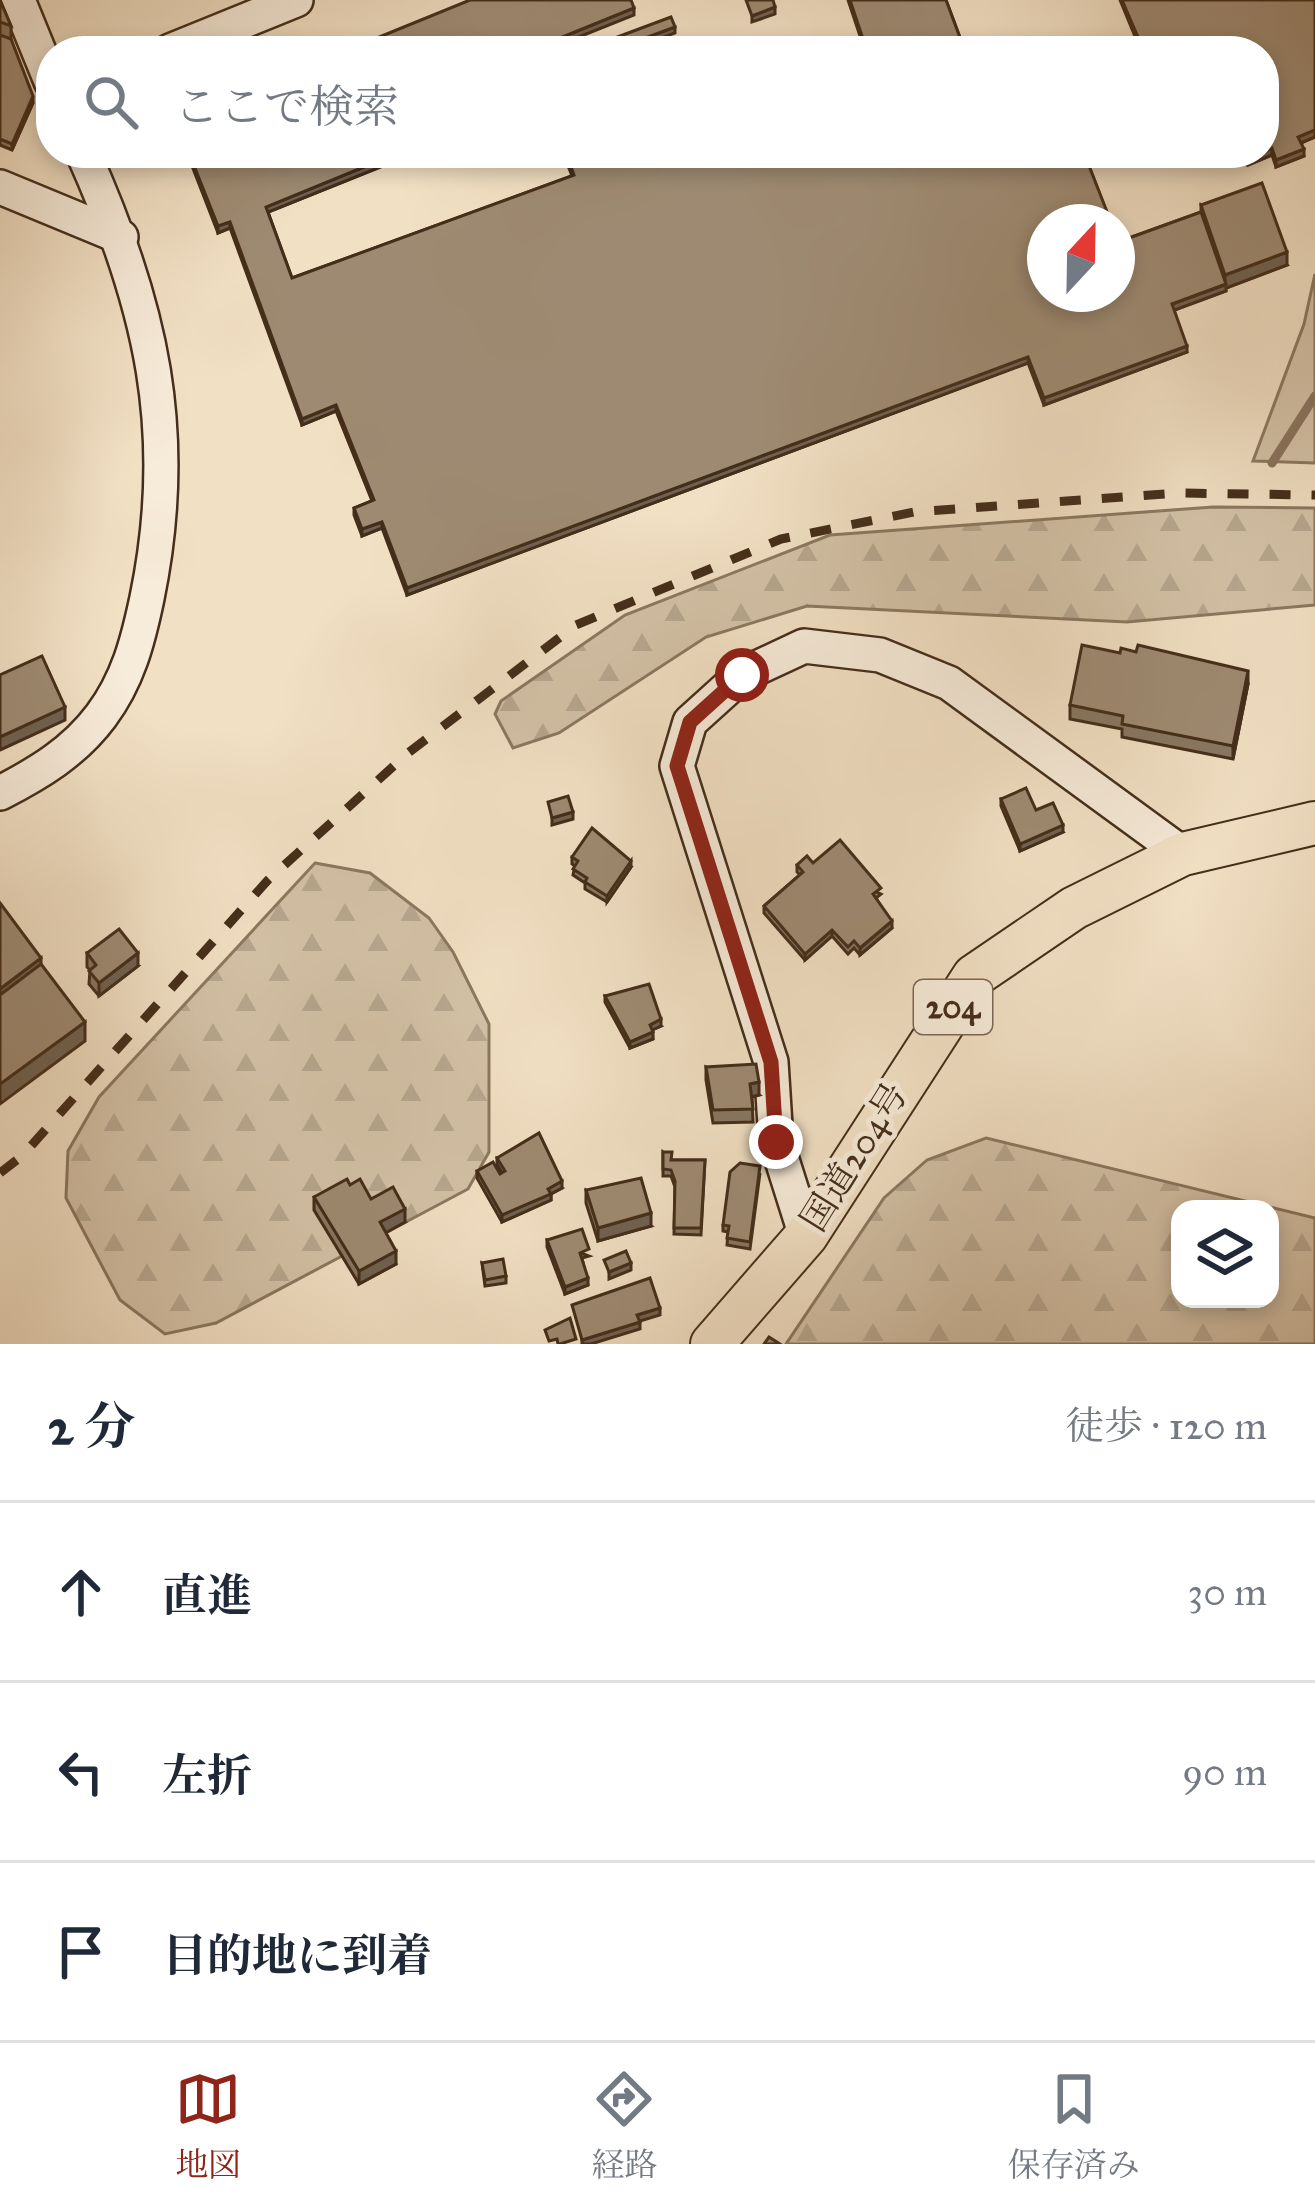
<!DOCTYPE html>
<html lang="ja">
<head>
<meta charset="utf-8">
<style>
  :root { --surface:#fff; --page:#f2f2f3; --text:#1f2937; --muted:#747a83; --line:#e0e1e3; --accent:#8f2418 }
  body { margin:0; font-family:"IM FELL Great Primer","Noto Serif JP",serif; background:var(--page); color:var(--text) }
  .controls { position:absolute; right:36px; bottom:36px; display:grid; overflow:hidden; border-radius:24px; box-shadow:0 6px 18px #0003 }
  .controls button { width:108px; height:108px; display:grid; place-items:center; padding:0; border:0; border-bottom:3px solid var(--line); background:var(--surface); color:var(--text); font:60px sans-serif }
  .compass { position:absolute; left:1027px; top:204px; width:108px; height:108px; border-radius:50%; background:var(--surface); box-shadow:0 6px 18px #0003; rotate:22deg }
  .stop { position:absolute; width:36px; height:36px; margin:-27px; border:9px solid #8f2418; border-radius:50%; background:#fff }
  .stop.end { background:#8f2418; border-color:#fff; box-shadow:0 3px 12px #0008 }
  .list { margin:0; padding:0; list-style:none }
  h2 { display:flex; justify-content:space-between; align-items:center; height:156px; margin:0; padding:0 48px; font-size:51px }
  h2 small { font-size:39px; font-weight:400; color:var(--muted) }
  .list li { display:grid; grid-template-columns:78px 1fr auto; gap:36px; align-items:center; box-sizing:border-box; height:180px; padding:0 48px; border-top:3px solid var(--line) }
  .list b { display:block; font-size:45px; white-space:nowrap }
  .list em { font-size:39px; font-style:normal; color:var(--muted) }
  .icon { flex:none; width:66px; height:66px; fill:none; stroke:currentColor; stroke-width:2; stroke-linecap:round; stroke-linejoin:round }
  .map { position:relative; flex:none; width:1315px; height:1344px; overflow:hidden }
  .search { position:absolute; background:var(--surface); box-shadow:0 6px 18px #0003; left:36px; right:36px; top:36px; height:132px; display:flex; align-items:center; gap:30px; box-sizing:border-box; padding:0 42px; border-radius:48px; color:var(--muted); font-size:45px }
  .sheet { height:696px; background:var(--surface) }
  nav { display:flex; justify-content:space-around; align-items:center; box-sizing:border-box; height:168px; border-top:3px solid var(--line); background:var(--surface); font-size:33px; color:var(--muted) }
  nav a { display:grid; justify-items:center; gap:6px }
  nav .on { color:var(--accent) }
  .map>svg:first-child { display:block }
  .forest { fill:url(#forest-firs); stroke:#8c7860; stroke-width:3; fill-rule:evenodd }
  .green { fill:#d4c2a7; stroke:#8c7860; stroke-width:3 }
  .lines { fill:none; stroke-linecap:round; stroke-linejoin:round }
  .stream { stroke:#89745d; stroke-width:9 }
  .secondary-casing { stroke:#442d1a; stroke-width:38 }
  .highway-casing { stroke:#442d1a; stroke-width:46 }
  .secondary { stroke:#f7ebd9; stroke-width:33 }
  .highway { stroke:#f2e0c4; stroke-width:42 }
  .rail { stroke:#442d1a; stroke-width:9; stroke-dasharray:21 21; stroke-linecap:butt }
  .wall { fill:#887762; stroke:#442d1a; stroke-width:3 }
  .shaded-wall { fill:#6f6150; stroke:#442d1a; stroke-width:3 }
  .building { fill:#9e8a72; stroke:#442d1a; stroke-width:3 }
  .route { stroke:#8f2418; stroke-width:15 }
  .labels { text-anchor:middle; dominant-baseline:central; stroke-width:10; stroke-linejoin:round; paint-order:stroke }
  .shield { fill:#f7ebd9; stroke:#7a6653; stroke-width:3 }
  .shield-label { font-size:33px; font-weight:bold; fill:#442d1a }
  .street-label { font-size:36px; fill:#442d1a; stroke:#f7ebd9 }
</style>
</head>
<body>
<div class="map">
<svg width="1315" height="1344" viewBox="0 0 1315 1344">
  <defs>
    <pattern id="forest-firs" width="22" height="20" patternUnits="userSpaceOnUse" patternTransform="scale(3)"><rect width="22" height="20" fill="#d4c2a7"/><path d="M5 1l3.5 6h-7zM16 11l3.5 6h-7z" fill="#b7a78f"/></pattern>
  </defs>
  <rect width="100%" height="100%" fill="#f2e0c4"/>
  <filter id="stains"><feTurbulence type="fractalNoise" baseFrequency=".00167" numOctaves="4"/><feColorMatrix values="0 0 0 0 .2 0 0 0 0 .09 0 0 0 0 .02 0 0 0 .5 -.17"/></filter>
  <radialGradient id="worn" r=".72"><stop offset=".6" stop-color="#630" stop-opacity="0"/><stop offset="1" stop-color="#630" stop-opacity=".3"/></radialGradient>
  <g class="forest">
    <polygon points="1213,507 1315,508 1315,605 1127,622 807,606 706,637 559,733 513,748 495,714 501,701 625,615 830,535"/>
    <polygon points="315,863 370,873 429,918 453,952 489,1024 489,1152 468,1189 216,1323 165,1334 120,1300 66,1198 68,1151 99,1097"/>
    <path d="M986 1138 1315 1218V1344H786L884 1198 927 1160ZM1270 1209V1299H1180V1209Z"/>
  </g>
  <polygon class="green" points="1315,274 1315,463 1253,461 1304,324"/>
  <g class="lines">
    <polyline class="stream" points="1272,463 1315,396"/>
    <defs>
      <g id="secondary">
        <polyline points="18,0 51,81"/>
        <polyline points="170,51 296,0"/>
        <polyline points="0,187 121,237"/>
        <path d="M0 793C39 773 74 752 101 716 128 680 138 641 147 598 181 433 151 304 83 153"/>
        <polyline points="806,1236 776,1141 771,1062 677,766 690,722 742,675 804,646 880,655 949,683 1183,854"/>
      </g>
      <polyline id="highway" points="712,1344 806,1236 974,976 1074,908 1183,854 1315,823"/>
    </defs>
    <use href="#secondary" class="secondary-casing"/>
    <use href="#highway" class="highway-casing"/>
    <use href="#secondary" class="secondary"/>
    <use href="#highway" class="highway"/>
    <polyline class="rail" points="0,1173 22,1156 268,880 408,753 576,625 781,539 914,512 1179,493 1315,495"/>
  </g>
  <g class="wall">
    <polygon points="0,0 11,26 11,39 33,103 12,150 0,145"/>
    <polygon points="848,0 946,0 965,51 865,51"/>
    <polygon points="1120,0 1315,0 1315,137 1301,143 1304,156 1276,167 1272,155 1248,165 1244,153 1264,153 1264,51 1141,51"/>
    <polygon points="187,153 415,153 268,212 292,278 572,176 563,153 1084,153 1118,242 1201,212 1201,205 1287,265 1226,288 1226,291 1174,310 1187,352 1044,405 1028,363 407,595 382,528 362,536 354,515 354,508 372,501 336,411 302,425 230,228 218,233"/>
    <polygon points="1248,684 1233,759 1122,737 1122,729 1070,719 1070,705"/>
    <polygon points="1001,799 1036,810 1063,832 1020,851 1001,806"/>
    <polygon points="572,857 631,867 607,902 585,889 585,883 573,875 575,866 572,864"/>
    <polygon points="813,863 881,894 876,898 892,928 860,955 854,948 848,954 832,936 805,960 764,913 764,906 800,875 797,872 797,865"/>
    <polygon points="87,953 138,966 99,996 89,984 90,970 87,967"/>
    <polygon points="605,996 661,1026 652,1030 653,1039 630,1048 605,1002"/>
    <polygon points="706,1067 759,1095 752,1097 753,1122 713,1123 706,1080"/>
    <polygon points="663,1152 672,1160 705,1160 701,1235 674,1234 675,1187 671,1176 663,1176"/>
    <polygon points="497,1158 562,1188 551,1194 551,1200 502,1222 477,1178 477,1171 502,1173 497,1164"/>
    <polygon points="760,1173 750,1249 727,1245 728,1232 723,1231 723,1225"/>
    <polygon points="350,1185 405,1222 385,1232 396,1264 359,1284 314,1210 314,1197"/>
    <polygon points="586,1190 651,1226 598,1241 586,1203"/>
    <polygon points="547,1240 589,1256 582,1258 588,1285 565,1294 547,1247"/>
    <polygon points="482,1263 506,1276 506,1283 485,1286"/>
  </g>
  <g class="shaded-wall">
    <polygon points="775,7 775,14 752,22 752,16"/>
    <polygon points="634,8 634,15 544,51 528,51"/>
    <polygon points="675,27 675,33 627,51 610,51"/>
    <polygon points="33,96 33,103 12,150 12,144"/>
    <polygon points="1315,130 1315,137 1298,144 1298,137"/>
    <polygon points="1272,148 1272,155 1248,165 1248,158"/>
    <polygon points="1304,149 1304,156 1276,167 1276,160"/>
    <polygon points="398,153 415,153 266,213 266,207"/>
    <polygon points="230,222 230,228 218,233 218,226"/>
    <polygon points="1287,252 1287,265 1226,288 1226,291 1172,311 1172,304 1225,285 1225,275"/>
    <polygon points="1187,346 1187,352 1044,405 1044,398"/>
    <polygon points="1028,357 1028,363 407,595 407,588"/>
    <polygon points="336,405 336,411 302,425 302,419"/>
    <polygon points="382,522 382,528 362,536 362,529"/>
    <polygon points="1248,671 1248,684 1233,759 1233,746"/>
    <polygon points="65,707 65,720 0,750 0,737"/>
    <polygon points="573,812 573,819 552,825 552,818"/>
    <polygon points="1063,825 1063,832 1020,851 1020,844"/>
    <polygon points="631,861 631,867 607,902 607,896"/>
    <polygon points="892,921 892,928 860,955 860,948"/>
    <polygon points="832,930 832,936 805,960 805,954"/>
    <polygon points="138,953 138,966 99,996 99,983"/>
    <polygon points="41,958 41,983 0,1014 0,989"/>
    <polygon points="661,1019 661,1026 650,1031 650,1025"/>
    <polygon points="85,1022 85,1041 0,1104 0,1084"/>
    <polygon points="653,1032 653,1039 630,1048 630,1042"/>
    <polygon points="759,1082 759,1095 750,1097 750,1084"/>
    <polygon points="562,1181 562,1188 551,1194 551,1200 502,1222 502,1215"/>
    <polygon points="405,1209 405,1222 380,1236 380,1222"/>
    <polygon points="651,1213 651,1226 598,1241 598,1228"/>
    <polygon points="396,1251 396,1264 359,1284 359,1271"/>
    <polygon points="631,1263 631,1270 609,1279 609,1272"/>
    <polygon points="588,1278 588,1285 565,1294 565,1287"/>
    <polygon points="660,1308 660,1315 637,1322 637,1315"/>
    <polygon points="640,1322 640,1329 591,1344 582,1344 582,1340"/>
  </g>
  <g class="building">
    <polygon points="0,0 11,26 0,22"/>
    <polygon points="470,0 631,0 634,8 528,51 345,51"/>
    <polygon points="746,0 773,0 775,7 752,16"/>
    <polygon points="850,0 946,0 965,51 867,51"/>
    <polygon points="1122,0 1315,0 1315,130 1298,137 1304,149 1276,160 1272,148 1264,152 1264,51 1144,51"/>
    <polygon points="671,17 675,27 610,51 580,51"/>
    <polygon points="0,35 11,39 33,96 12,144 0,139"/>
    <polygon points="670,37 673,47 663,51 633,51"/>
    <polygon points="189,153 398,153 266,207 292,278 574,175 566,153 1084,153 1111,222 1045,222 1045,294 1117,294 1117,239 1118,242 1201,212 1226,284 1172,304 1187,346 1044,398 1028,357 407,588 382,522 362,529 354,508 374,500 336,405 302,419 230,222 218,226"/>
    <polygon points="1262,183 1287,252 1225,275 1201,205"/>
    <polygon points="1082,645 1120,653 1121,648 1136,652 1138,645 1248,671 1233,746 1122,724 1123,716 1070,705"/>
    <polygon points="42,656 65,707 0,737 0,675"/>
    <polygon points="1026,788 1036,810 1053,803 1063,825 1020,844 1001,799"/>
    <polygon points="568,796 573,812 552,818 548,802"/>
    <polygon points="592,828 631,861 607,896 585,882 587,878 573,869 578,861 572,857"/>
    <polygon points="840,840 881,888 873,894 892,921 860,948 854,941 848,947 832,930 805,954 764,906 803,872 797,865 807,856 813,863"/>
    <polygon points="0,903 41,958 0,989"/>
    <polygon points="119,929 138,953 99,983 89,971 96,965 87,953"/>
    <polygon points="41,964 85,1022 0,1084 0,995"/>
    <polygon points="649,984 661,1019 650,1025 653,1032 630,1042 605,996"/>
    <polygon points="756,1064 759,1082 750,1084 753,1109 713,1110 706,1067"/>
    <polygon points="539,1133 562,1181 548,1189 551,1194 502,1215 477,1171 493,1162 500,1174 505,1171 497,1158"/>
    <polygon points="663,1152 672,1152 671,1160 705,1160 701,1228 674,1228 675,1181 671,1170 663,1169"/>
    <polygon points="740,1163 760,1166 750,1242 727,1238 729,1226 723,1225 730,1172"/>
    <polygon points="641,1178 651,1213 598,1228 586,1190"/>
    <polygon points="347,1179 350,1185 360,1179 371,1199 393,1187 405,1209 380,1222 396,1251 359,1271 314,1197"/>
    <polygon points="582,1229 589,1249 580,1253 588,1278 565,1287 547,1240"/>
    <polygon points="626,1251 631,1263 609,1272 604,1260"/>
    <polygon points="503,1259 506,1276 485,1280 482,1263"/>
    <polygon points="650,1278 660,1308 637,1315 640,1322 582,1340 572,1305"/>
    <polygon points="570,1318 576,1339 560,1344 558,1344 557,1339 549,1341 545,1330"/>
    <polygon points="769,1337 780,1344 764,1344"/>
  </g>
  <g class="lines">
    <polyline class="route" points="742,675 690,722 677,766 771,1062 776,1142"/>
  </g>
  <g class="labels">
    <rect class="shield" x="914" y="980" width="78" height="54" rx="9"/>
    <g class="shield-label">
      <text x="953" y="1007">204</text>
    </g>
    <g class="street-label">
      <text transform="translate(854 1157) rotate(-58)">国道204号</text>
    </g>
  </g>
  <rect width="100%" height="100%" filter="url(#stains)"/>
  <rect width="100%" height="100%" fill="url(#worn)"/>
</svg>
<div class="controls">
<button><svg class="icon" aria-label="layers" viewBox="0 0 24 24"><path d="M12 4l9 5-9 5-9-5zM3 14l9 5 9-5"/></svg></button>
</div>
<svg class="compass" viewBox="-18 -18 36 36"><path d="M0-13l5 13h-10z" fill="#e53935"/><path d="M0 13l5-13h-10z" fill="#747a83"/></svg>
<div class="stop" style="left:742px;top:675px"></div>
<div class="stop end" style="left:776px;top:1142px"></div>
<div class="search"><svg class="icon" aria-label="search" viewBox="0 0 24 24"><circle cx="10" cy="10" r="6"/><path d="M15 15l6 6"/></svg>ここで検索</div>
</div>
<section class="sheet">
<h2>2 分<small>徒歩 · 120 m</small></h2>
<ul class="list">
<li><svg class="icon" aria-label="ahead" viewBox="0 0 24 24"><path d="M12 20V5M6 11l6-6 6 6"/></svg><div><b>直進</b></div><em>30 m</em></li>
<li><svg class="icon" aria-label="left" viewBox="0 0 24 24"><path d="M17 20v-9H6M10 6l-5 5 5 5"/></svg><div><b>左折</b></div><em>90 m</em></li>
<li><svg class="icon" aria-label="arrive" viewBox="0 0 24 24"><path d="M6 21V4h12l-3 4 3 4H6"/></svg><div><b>目的地に到着</b></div></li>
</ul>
</section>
<nav>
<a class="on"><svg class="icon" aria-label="map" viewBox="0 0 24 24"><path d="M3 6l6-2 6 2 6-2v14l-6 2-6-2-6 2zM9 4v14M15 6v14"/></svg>地図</a>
<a><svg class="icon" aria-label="directions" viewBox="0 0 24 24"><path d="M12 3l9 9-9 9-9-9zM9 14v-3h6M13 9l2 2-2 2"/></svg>経路</a>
<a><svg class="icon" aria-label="saved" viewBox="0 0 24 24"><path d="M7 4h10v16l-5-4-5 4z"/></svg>保存済み</a>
</nav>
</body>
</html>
